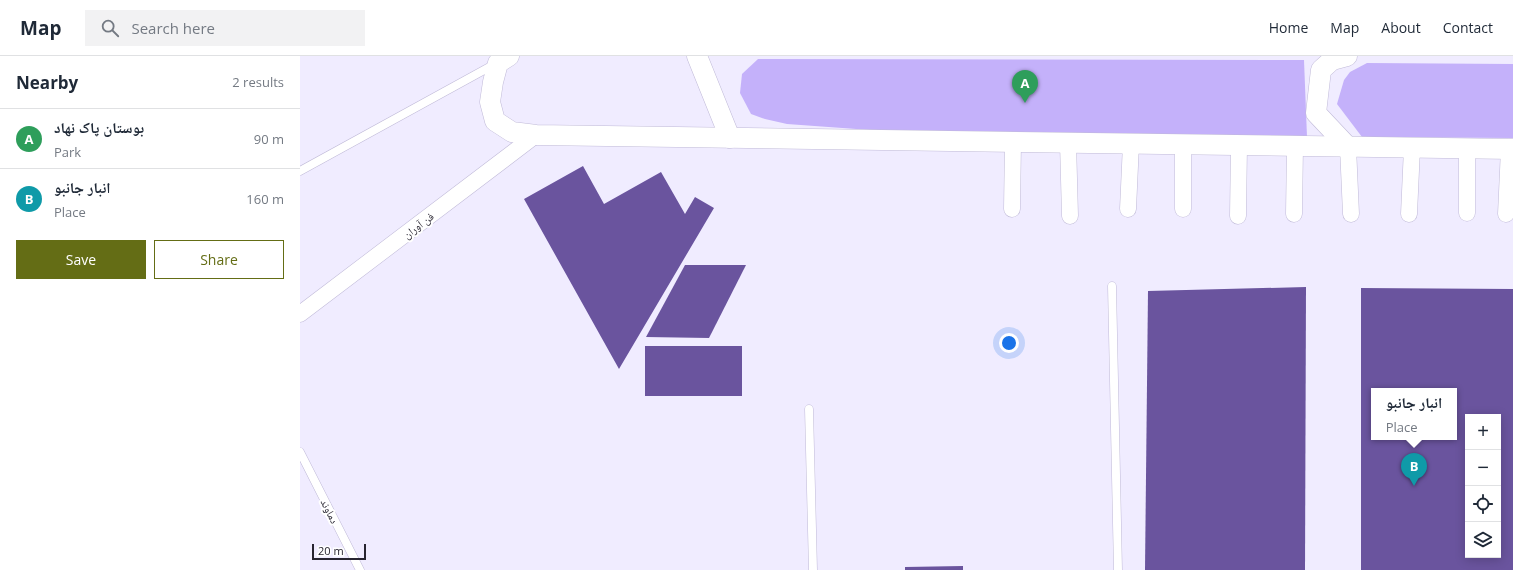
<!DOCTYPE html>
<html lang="en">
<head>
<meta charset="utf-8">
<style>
  :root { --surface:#fff; --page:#f2f2f3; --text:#1f2937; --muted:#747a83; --line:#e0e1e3; --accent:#646d15 }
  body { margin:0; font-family:"Open Sans","Noto Naskh Arabic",sans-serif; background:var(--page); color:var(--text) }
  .controls { position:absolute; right:12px; bottom:12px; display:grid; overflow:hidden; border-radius:0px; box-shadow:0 2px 10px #0003 }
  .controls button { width:36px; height:36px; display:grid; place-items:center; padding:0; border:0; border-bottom:1px solid var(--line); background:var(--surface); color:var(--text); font:20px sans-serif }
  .scale { position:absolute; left:12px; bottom:10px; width:54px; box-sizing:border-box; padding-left:4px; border:2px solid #272430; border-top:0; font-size:11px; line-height:14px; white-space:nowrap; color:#272430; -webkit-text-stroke:3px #fff; paint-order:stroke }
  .you { position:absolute; left:709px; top:287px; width:14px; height:14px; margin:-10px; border:3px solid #fff; border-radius:50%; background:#1a73e8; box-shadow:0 0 0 6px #1a73e833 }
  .badge { display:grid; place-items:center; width:26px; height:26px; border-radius:50%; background:var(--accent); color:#fff; font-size:13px; font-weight:700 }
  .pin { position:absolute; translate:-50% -33px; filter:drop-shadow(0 1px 2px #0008) }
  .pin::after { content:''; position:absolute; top:21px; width:14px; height:12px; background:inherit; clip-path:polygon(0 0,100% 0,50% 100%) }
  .popup { position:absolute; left:1071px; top:332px; width:86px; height:52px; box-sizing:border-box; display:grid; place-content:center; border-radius:0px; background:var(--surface); filter:drop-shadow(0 1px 3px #0005); font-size:13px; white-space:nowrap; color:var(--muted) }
  .popup b { font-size:15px; color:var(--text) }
  .popup::after { content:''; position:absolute; left:50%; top:100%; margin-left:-8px; border:8px solid transparent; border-top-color:var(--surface) }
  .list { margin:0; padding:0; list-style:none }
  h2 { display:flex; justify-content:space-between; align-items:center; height:52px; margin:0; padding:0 16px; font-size:17px }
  h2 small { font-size:13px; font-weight:400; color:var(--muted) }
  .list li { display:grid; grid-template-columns:26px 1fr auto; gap:12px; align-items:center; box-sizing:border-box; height:60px; padding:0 16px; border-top:1px solid var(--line) }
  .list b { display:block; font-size:15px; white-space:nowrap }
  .list p { margin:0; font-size:13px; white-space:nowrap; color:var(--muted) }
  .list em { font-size:13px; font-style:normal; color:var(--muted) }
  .actions { display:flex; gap:8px; padding:12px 16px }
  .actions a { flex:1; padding:9px 0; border:1px solid var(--accent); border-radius:0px; text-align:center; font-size:14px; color:var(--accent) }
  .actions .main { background:var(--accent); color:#fff }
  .icon { flex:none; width:22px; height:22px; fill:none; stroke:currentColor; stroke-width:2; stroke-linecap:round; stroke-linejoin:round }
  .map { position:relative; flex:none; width:1213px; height:514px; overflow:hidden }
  header { display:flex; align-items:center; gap:24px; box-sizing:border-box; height:56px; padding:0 20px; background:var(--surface); border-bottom:1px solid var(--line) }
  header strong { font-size:19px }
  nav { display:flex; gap:22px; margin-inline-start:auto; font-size:14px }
  .search { width:280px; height:36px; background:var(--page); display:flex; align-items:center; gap:10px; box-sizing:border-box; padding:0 14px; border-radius:0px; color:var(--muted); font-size:15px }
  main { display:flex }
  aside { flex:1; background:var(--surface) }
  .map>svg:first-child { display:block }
  .green { fill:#c4b1fa }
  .building { fill:#6a549e; fill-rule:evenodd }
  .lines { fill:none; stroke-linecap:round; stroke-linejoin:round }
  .service-casing { stroke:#c0bad8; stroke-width:9 }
  .minor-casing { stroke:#c0bad8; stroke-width:17 }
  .tertiary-casing { stroke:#c0bad8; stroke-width:21 }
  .service { stroke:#fff; stroke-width:8 }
  .minor { stroke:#fff; stroke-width:16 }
  .tertiary { stroke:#fff; stroke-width:20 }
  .labels { text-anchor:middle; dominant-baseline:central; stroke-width:4; stroke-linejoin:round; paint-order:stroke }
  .street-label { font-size:11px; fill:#272430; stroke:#fff }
</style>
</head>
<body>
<header>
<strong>Map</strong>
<div class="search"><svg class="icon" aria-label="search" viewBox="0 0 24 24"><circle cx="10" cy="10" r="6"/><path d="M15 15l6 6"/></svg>Search here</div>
<nav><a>Home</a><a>Map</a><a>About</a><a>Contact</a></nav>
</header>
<main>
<aside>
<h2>Nearby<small>2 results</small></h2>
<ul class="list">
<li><span class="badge" style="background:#2e9e5b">A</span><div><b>بوستان پاک نهاد</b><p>Park</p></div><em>90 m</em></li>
<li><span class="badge" style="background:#0f9aa8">B</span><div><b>انبار جانبو</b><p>Place</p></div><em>160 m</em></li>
</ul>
<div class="actions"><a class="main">Save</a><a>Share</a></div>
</aside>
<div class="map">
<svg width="1213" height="514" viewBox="0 0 1213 514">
  <rect width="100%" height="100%" fill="#f0ecff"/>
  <g class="green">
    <polygon points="458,3 1004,4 1007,81 570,74 487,68 465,63 451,58 440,37 442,18"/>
    <polygon points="1067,7 1213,8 1213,82 1062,81 1037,48 1044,24 1050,16"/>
  </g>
  <g class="building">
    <polygon points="283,110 304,148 361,116 385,158 395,141 414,152 319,313 224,143"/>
    <polygon points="385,209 446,209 409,282 346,281"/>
    <polygon points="1006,231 1005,514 845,514 848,235"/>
    <path d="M1061 232 1213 233V514H1061ZM1074 335H1154V381H1074ZM1168 361H1198V499H1168Z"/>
    <rect x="345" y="290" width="97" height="50"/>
    <polygon points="663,510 663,514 605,514 605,511"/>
  </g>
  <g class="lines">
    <defs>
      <g id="service">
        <polyline points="0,115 195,8"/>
        <polyline points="812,230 818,514"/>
        <polyline points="509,353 513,514"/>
        <polyline points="0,396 60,514"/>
      </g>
      <g id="minor">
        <polyline points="768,86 770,160"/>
        <polyline points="1048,91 1051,158"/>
        <polyline points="1167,92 1167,157"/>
        <polyline points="712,153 713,86"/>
        <polyline points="828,153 831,88"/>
        <polyline points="883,153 883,88"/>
        <polyline points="994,158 995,90"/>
        <polyline points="1109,158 1112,92"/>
        <polyline points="1206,158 1209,93"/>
        <polyline points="938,160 939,89"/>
        <polyline points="0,258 236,79"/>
      </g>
      <g id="tertiary">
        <polyline points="209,0 198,7 193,26 190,46 195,65 212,76 236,79 1213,93"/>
        <polyline points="397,0 430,82"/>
        <polyline points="1047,0 1032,4 1021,14 1016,57 1048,91"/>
      </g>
    </defs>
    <use href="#service" class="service-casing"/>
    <use href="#minor" class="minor-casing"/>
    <use href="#tertiary" class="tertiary-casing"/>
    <use href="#service" class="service"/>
    <use href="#minor" class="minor"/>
    <use href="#tertiary" class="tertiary"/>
  </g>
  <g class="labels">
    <g class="street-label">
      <text transform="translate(118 169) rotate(-37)">فن آوران</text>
      <text transform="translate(30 455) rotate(63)">دماوند</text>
    </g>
  </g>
</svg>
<div class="controls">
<button>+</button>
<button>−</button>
<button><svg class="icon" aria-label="locate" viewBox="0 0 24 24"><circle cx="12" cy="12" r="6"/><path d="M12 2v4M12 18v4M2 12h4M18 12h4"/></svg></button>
<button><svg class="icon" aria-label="layers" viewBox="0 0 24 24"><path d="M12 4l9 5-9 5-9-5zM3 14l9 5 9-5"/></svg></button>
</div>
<div class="scale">20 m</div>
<div class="you"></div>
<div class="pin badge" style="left:725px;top:47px;background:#2e9e5b">A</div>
<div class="pin badge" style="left:1114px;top:430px;background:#0f9aa8">B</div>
<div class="popup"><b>انبار جانبو</b>Place</div>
</div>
</main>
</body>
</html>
